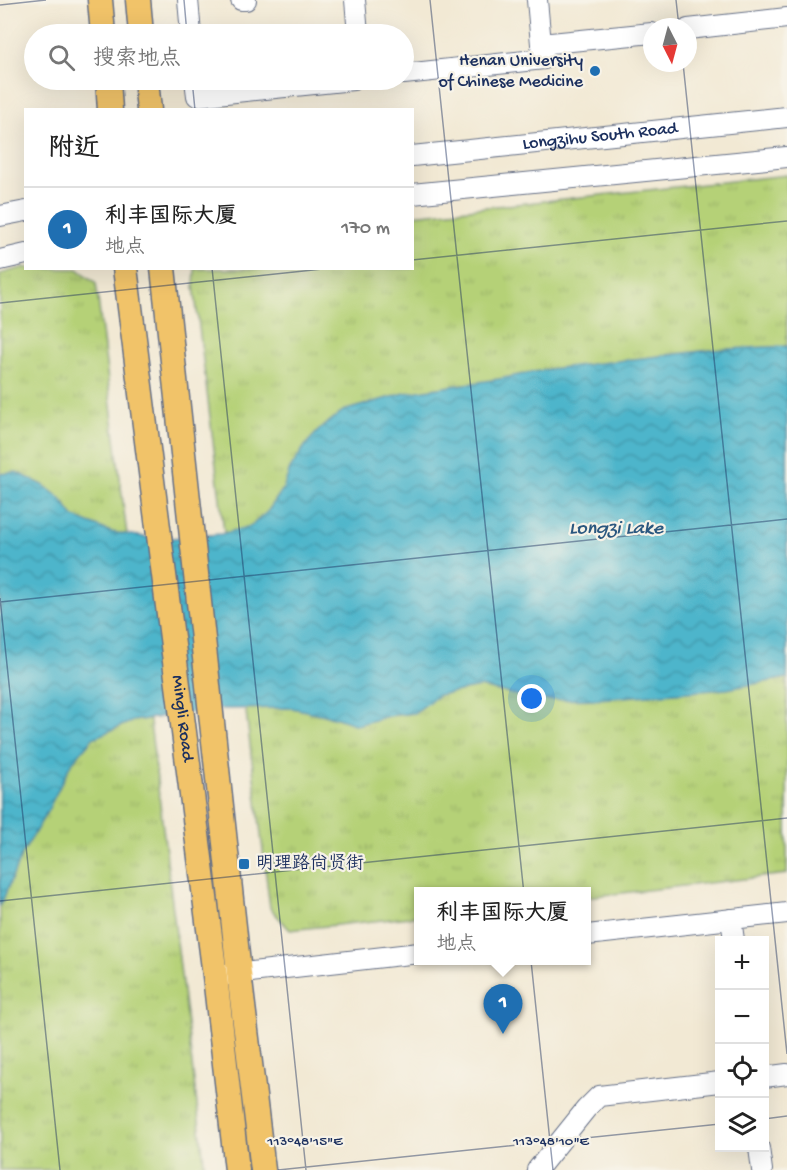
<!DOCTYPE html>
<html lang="zh">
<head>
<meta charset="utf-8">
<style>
  :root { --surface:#fff; --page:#f6f6f6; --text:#222; --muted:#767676; --line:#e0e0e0; --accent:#1f6fb2 }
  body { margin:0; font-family:"Gochi Hand","LXGW WenKai TC",sans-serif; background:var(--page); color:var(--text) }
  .controls { position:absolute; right:18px; bottom:18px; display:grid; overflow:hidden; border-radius:0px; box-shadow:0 6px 24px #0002 }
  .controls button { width:54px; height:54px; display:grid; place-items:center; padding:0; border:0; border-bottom:2px solid var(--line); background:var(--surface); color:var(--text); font:30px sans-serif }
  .compass { position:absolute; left:643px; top:18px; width:54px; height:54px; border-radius:50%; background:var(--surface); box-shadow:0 6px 24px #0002; rotate:174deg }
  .you { position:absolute; left:532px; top:699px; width:21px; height:21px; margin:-15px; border:4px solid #fff; border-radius:50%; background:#1a73e8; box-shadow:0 0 0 9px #1a73e833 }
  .badge { display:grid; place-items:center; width:39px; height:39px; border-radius:50%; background:var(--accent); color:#fff; font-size:20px; font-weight:700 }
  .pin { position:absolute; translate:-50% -50px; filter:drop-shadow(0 2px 3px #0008) }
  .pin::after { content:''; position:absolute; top:32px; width:21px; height:18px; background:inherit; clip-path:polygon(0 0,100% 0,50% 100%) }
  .popup { position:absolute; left:414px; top:887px; width:177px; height:78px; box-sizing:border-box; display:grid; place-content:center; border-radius:0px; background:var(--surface); filter:drop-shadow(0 2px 4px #0005); font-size:20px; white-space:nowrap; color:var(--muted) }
  .popup b { font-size:22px; color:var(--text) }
  .popup::after { content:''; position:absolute; left:50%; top:100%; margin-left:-12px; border:12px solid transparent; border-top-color:var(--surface) }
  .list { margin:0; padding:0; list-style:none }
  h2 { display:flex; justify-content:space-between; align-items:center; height:78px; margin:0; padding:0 24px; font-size:26px }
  h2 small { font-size:20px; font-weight:400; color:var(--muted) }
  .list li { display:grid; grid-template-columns:39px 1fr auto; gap:18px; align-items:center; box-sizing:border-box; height:84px; padding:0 24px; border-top:2px solid var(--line) }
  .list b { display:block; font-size:22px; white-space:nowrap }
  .list p { margin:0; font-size:20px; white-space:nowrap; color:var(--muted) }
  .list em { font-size:20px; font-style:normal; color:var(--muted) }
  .icon { flex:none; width:33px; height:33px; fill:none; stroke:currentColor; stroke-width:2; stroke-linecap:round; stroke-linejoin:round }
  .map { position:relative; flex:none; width:787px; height:1170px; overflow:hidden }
  .search { position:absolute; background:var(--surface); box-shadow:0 6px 24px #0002; left:24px; top:24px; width:390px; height:66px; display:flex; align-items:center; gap:15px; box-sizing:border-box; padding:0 21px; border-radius:33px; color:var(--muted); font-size:22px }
  .panel { position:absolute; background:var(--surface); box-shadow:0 6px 24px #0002; left:24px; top:108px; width:390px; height:162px; border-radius:0px }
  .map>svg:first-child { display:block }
  .park { fill:url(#park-tufts); stroke:#68806a; stroke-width:1.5 }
  .water { fill:url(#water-waves); stroke:#347294; stroke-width:1.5 }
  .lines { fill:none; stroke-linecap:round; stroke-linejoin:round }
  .minor-casing { stroke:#667087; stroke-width:22 }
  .major-casing { stroke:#667087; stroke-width:27 }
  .minor { stroke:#fff; stroke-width:20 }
  .major { stroke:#f1c369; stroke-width:24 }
  .ticks { fill:none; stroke:#1b2f5e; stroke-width:1.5; stroke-opacity:0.45 }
  .poi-dot { fill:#1f6fb2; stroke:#f7f3e8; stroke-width:2 }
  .labels { text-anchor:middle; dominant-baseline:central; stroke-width:4.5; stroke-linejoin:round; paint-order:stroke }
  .poi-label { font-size:18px; fill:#1b2f5e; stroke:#f7f3e8; text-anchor:end }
  .street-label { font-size:18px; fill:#1b2f5e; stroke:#f7f3e8 }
  .water-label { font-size:20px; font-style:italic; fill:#2a577f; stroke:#f7f3e8 }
  .ticks-label { font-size:15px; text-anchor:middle; fill:#1b2f5e; stroke:#f7f3e8; stroke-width:4.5; stroke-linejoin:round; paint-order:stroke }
</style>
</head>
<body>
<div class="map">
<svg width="787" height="1170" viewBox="0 0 787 1170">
  <defs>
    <pattern id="park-tufts" width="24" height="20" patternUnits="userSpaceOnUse" patternTransform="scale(1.5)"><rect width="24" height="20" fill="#b5d177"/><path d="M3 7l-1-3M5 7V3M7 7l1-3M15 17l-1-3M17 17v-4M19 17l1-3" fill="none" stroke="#9bb469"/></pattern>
    <pattern id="water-waves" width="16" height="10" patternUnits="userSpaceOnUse" patternTransform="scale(1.5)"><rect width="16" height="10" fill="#4db5cb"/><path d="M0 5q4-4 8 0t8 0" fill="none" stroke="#3f94a8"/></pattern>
  </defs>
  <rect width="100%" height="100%" fill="#f7f3e8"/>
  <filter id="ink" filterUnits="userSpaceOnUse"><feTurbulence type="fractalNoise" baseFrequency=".0167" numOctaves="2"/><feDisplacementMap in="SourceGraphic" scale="12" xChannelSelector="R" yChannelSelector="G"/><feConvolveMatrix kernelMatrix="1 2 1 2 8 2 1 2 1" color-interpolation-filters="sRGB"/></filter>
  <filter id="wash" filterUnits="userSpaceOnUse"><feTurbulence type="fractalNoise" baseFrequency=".008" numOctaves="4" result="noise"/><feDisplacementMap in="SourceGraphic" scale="24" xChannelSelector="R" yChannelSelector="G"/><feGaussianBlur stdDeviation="1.35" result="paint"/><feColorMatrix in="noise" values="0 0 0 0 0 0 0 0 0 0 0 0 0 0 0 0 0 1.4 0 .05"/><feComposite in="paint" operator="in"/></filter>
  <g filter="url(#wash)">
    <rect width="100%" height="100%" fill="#f2e9d4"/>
    <g class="park">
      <polygon points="787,175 787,874 587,897 587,892 419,892 419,916 290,930 270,908 194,286 195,269 412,268 413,215"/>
      <polygon points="25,267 26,268 78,269 96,283 205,1170 0,1170 0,274"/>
    </g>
    <polygon class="water" points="787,346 787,678 727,689 597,699 540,700 480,687 439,695 414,713 388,716 357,725 334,717 292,708 217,709 133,721 93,738 71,764 47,812 21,856 0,907 0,474 16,472 43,485 60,498 74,517 111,532 159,539 221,534 251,526 268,511 283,489 290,469 307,443 320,429 343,411 405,393 499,379 549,369 710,350"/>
  </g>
  <g filter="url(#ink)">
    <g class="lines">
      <defs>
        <g id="minor">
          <polyline points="188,0 191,34"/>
          <polyline points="241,0 246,0"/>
          <polyline points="355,0 358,34"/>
          <polyline points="537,0 541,44"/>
          <polyline points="688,29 787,18"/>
          <polyline points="404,74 544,59 541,44 652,33"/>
          <polyline points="195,80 197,96 353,80"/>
          <path id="s1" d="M412 156 787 117"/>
          <polyline points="412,194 787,157"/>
          <polyline points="0,216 26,211"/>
          <polyline points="0,260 26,254"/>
          <polyline points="731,919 734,940"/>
          <polyline points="587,935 787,913"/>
          <polyline points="225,975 419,953"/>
          <polyline points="764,1077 787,1074"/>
          <polyline points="759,1148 762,1170"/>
          <polyline points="537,1170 586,1109 599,1096 720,1082"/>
        </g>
        <g id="major">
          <polyline points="100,0 103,34"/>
          <polyline points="138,0 141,34"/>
          <polyline points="108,80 110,110"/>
          <polyline points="146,80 149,110"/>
          <path id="s2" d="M125 268 215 976 237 1170"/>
          <polyline points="163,268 239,973 263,1170"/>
        </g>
      </defs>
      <use href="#minor" class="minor-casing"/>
      <use href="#major" class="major-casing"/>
      <use href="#minor" class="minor"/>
      <use href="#major" class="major"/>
    </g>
  </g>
  <path class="ticks" d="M184 0 187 34M430 0 553 1170M676 0 679 27M0 5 46 0M683 63 787 1054M192 80 195 110M412 260 787 221M212 268 306 1170M0 303 332 268M0 598 60 1170M0 602 787 519M0 901 787 818M764 1119 787 1116M278 1170 720 1124"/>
  <g class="poi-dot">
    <circle cx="595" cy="71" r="6"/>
    <rect x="238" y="858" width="12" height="12" rx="3"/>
  </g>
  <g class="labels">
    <g class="poi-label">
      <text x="583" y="61">Henan University<tspan x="583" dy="21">of Chinese Medicine</tspan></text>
      <text x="256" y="864" text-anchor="start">明理路尚贤街</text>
    </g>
    <g class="street-label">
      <text stroke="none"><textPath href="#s1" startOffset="189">Longzihu South Road</textPath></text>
      <text stroke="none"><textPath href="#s2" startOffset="454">Mingli Road</textPath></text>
    </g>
    <g class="water-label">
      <text x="616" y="529">Longzi Lake</text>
    </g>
  </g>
  <g class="ticks-label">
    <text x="305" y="1145">113°48'15"E</text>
    <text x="551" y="1145">113°48'10"E</text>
  </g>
</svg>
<div class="controls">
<button>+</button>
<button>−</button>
<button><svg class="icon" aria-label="locate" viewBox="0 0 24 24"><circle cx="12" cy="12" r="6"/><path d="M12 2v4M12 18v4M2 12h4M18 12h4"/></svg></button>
<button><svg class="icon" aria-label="layers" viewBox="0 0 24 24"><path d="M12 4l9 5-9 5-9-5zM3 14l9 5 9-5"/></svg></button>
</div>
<svg class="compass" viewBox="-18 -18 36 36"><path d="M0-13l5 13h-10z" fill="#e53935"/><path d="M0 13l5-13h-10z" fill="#767676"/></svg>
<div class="you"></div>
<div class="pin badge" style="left:503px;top:1034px">1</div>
<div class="popup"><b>利丰国际大厦</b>地点</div>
<div class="search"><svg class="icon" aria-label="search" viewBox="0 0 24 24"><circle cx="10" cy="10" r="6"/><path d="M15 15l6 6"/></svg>搜索地点</div>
<section class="panel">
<h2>附近<small></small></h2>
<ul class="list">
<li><span class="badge">1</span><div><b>利丰国际大厦</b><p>地点</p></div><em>170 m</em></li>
</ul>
</section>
</div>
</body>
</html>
